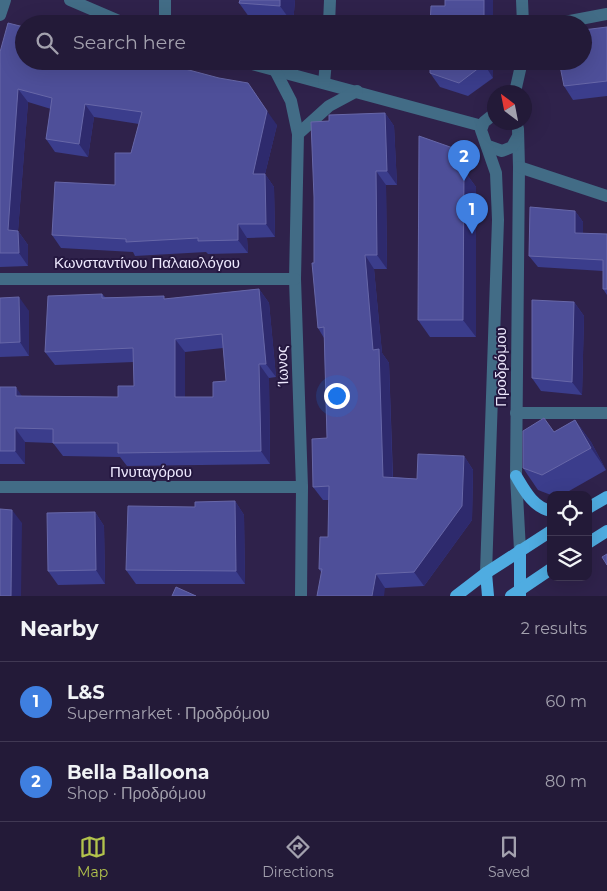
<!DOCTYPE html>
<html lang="en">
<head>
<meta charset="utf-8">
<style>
  :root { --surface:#231a38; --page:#2f2743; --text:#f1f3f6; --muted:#a3a1ae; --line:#403853; --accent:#b2c34c }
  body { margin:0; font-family:Montserrat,sans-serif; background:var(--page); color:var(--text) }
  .controls { position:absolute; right:15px; bottom:15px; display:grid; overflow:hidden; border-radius:10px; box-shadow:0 5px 20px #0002 }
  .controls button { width:45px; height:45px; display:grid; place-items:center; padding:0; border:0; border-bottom:1px solid var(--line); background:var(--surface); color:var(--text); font:25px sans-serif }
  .compass { position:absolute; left:487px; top:85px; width:45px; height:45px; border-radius:50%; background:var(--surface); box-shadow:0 5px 20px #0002; rotate:328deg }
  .you { position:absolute; left:336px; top:395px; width:18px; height:18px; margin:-12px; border:4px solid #fff; border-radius:50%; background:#1a73e8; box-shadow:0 0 0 8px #1a73e833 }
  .badge { display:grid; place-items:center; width:32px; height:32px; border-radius:50%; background:var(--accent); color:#fff; font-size:16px; font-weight:700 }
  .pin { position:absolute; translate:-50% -41px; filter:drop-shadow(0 1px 2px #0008) }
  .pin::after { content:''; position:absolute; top:26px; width:18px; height:15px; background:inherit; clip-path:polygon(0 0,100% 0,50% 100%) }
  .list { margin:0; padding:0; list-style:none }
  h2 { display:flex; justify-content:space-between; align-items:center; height:65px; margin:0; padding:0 20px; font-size:21px }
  h2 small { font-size:16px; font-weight:400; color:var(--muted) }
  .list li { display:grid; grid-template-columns:32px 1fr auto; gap:15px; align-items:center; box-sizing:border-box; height:80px; padding:0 20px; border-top:1px solid var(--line) }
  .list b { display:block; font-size:19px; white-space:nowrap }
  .list p { margin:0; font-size:16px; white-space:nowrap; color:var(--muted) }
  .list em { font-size:16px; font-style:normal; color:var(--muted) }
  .icon { flex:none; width:28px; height:28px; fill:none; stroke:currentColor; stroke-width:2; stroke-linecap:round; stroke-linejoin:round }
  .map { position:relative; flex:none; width:607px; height:596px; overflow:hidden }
  .search { position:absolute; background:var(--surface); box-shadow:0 5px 20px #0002; left:15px; right:15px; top:15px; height:55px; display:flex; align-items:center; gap:12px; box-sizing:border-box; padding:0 18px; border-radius:28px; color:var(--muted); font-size:19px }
  .sheet { height:225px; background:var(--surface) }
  nav { display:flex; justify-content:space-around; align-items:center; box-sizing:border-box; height:70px; border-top:1px solid var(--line); background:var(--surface); font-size:14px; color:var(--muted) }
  nav a { display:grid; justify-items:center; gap:2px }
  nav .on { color:var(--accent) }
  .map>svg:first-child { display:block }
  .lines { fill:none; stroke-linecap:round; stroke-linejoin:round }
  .minor { stroke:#426c86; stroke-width:12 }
  .major { stroke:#4face1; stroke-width:12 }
  .wall { fill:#3b3d8c; fill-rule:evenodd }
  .shaded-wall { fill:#2e2a6d }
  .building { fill:#4e4f99; stroke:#6767a8; fill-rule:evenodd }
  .labels { text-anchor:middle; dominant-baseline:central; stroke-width:4; stroke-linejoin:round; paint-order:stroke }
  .street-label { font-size:15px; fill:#ede8fd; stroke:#251840 }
</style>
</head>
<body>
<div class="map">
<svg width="607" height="596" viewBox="0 0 607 596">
  <rect width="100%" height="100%" fill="#2f224b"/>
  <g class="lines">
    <g class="minor">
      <polyline points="70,0 126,24"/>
      <polyline points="522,0 523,24"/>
      <polyline points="0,15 5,0"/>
      <polyline points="165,24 165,0"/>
      <polyline points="329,24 330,0"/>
      <polyline points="554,24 607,14"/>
      <polyline points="241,61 482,126"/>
      <polyline points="276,72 291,101 298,134 295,279 302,487 301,596"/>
      <polyline points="324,83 326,61"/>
      <polyline points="515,92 522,61"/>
      <polyline points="516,122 518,129 519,167 516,476 520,550"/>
      <polyline points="298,134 329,106 357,91"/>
      <polyline points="488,146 502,151 512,147 517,138"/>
      <polyline points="519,167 607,196"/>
      <polyline points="0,279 295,279"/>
      <polyline points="516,413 607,413"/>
      <polyline points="0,487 302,487"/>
      <polyline points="486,573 498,220 496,173 481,130 484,122 494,114"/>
    </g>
    <g class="major">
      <path d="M516 476C525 491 533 507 551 511"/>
      <polyline points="588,508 607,497"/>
      <polyline points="588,543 607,531"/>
      <polyline points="520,550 520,595"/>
      <polyline points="486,573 488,596"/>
      <polyline points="456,596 486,573 551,531"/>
      <polyline points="511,596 551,569"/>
    </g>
  </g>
  <g class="wall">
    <polygon points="240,0 295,0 293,24 252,21 239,3"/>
    <polygon points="607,27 607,96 573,100 564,86"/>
    <polygon points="0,52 277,125 265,174 274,187 275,237 247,238 248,253 208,254 206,252 135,256 133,252 61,248 52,235 115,185 131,153 139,124 94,117 88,157 55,152 46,139 51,109 28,102 18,231 28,245 28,266 0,267"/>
    <polygon points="493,61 493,78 468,96 440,87 430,73"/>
    <polygon points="385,113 394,126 397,185 386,185 387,269 374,269 382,353 389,363 393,477 417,479 464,456 473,470 472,520 424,586 385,588 321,572 319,569 328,537 329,500 323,500 313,487 327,438 324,338 318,328 314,263 314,197 329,121"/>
    <polygon points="453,148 465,166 465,172 476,187 476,337 430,337 418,320"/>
    <polygon points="575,211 583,222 583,233 607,234 607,295 603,289 603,271 538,267 529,256"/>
    <path d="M259 289 269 303 276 377 269 378 270 464 127 466 120 457 63 456 53 443 25 442V464H0V387L22 396 118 397 134 386V362L55 365 45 352 102 294 105 297 166 299ZM223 348 226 381 213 397H185V352Z"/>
    <polygon points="0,298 29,311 29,356 0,357"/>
    <polygon points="574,302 584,316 582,395 541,391 532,378"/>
    <polygon points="575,420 591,442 606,470 562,495 551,495 538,490 523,468 554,432"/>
    <polygon points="235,501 244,515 245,584 136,584 126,570"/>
    <polygon points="95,512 104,526 105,584 58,585 48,571"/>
  </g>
  <g class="shaded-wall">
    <polygon points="280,0 295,0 293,24 280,6"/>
    <rect x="484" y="0" width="9" height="24"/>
    <polygon points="484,61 493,61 493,78 484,64"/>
    <polygon points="18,89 28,102 18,231 28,245 28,266 19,253 8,230"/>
    <polygon points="85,104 94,117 88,157 79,144"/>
    <polygon points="267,111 277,125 265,174 274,187 275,237 266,224 253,174"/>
    <polygon points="385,113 394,126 397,185 387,171"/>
    <polygon points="453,148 465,166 465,172 476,187 476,337 463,320"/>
    <polygon points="376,171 386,185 387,269 377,255"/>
    <polygon points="575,211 583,222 583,244 575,233"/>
    <polygon points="238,224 247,238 248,253 238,240"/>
    <polygon points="365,255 374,269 382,353 389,363 393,490 383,477"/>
    <polygon points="259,289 269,303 276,377 266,364"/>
    <polygon points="19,297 29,311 29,356 20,342"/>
    <polygon points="574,302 584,316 582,395 572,382"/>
    <polygon points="175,339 185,352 185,411 175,397"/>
    <polygon points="259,364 269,378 270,464 261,451"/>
    <polygon points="16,387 25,401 16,396"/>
    <polygon points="575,420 591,442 606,470 591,448"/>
    <polygon points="15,428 25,442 25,464 15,451"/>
    <polygon points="464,456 473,470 472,520 424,586 414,572"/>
    <polygon points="235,501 244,515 245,584 236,571"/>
    <polygon points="12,510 22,523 21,596 11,596"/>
    <polygon points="95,512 104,526 105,584 96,570"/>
    <polygon points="376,574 385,588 384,596 372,596"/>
  </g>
  <g class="building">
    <polygon points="240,0 280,0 280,6 239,3"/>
    <polygon points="445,0 484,0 484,24 430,24 431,6 445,6"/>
    <polygon points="8,23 24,27 24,61 155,61 219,78 248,83 267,111 253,174 265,174 266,224 238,224 238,240 198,241 198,238 126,242 126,239 52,235 55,182 115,185 115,153 131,153 142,112 85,104 79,144 46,139 52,98 18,89 8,230 18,231 19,253 0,253 0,52"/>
    <polygon points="607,27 607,81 564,86 559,61 583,61 583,30"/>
    <polygon points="430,61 484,61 484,64 459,83 430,73"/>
    <polygon points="385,113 387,171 376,171 377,255 365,255 373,350 379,349 383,477 417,479 418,454 464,456 462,506 414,572 376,574 372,596 317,596 322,569 319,569 320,537 328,537 329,486 313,487 312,439 327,438 324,327 318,328 312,263 314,263 314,197 311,122 329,121 329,115"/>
    <polygon points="419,136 453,148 454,164 464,169 463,320 418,320"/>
    <polygon points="530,207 575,211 575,233 607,234 607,289 603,289 603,260 529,256"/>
    <path d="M259 289 266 364H259L261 451 118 453V443H53V429L15 428V451H0V387H16V396L118 397V386H134L133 348 45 352 48 296 102 294V298L164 296V299ZM222 334 226 381 213 382V397H175V339Z"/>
    <polygon points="19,297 20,342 0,343 0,298"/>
    <polygon points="532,300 574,302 572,382 532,378"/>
    <polygon points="544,418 554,432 575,420 591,448 542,475 523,468 523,431"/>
    <polygon points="235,501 236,571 126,570 128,506 195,507 195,502"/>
    <polygon points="0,509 12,510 11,596 0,596"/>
    <polygon points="95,512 96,570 48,571 47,513"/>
    <polygon points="607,554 607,565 602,557"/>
    <polygon points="176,587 196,596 172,596"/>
  </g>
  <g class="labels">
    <g class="street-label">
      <text x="147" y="262">Κωνσταντίνου Παλαιολόγου</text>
      <text transform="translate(282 366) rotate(-92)">Ίωνος</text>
      <text transform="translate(500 367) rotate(-90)">Προδρόμου</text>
      <text x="151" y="471">Πνυταγόρου</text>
    </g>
  </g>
</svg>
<div class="controls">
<button><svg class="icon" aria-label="locate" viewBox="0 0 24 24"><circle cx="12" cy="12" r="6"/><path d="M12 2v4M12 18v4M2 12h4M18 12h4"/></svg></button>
<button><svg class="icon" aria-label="layers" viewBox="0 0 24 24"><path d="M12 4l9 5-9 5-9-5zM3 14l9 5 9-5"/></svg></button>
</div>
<svg class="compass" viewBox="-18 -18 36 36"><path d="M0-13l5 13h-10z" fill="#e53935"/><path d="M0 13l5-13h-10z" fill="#a3a1ae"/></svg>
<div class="you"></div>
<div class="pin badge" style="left:472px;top:234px;background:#3f7fe0">1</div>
<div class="pin badge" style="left:464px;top:181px;background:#3f7fe0">2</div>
<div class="search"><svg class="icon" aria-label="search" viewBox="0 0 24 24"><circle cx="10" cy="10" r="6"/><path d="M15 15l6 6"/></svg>Search here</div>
</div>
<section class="sheet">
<h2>Nearby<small>2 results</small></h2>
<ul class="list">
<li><span class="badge" style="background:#3f7fe0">1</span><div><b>L&amp;S</b><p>Supermarket · Προδρόμου</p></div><em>60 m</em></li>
<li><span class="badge" style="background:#3f7fe0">2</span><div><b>Bella Balloona</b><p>Shop · Προδρόμου</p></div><em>80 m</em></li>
</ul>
</section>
<nav>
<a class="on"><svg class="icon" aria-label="map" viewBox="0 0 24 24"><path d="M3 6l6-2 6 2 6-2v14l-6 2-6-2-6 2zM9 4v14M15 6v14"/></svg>Map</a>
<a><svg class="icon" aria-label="directions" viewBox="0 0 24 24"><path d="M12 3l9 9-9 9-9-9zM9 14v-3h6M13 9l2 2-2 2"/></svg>Directions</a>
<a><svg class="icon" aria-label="saved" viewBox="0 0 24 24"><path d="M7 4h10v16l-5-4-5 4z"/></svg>Saved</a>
</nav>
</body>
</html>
